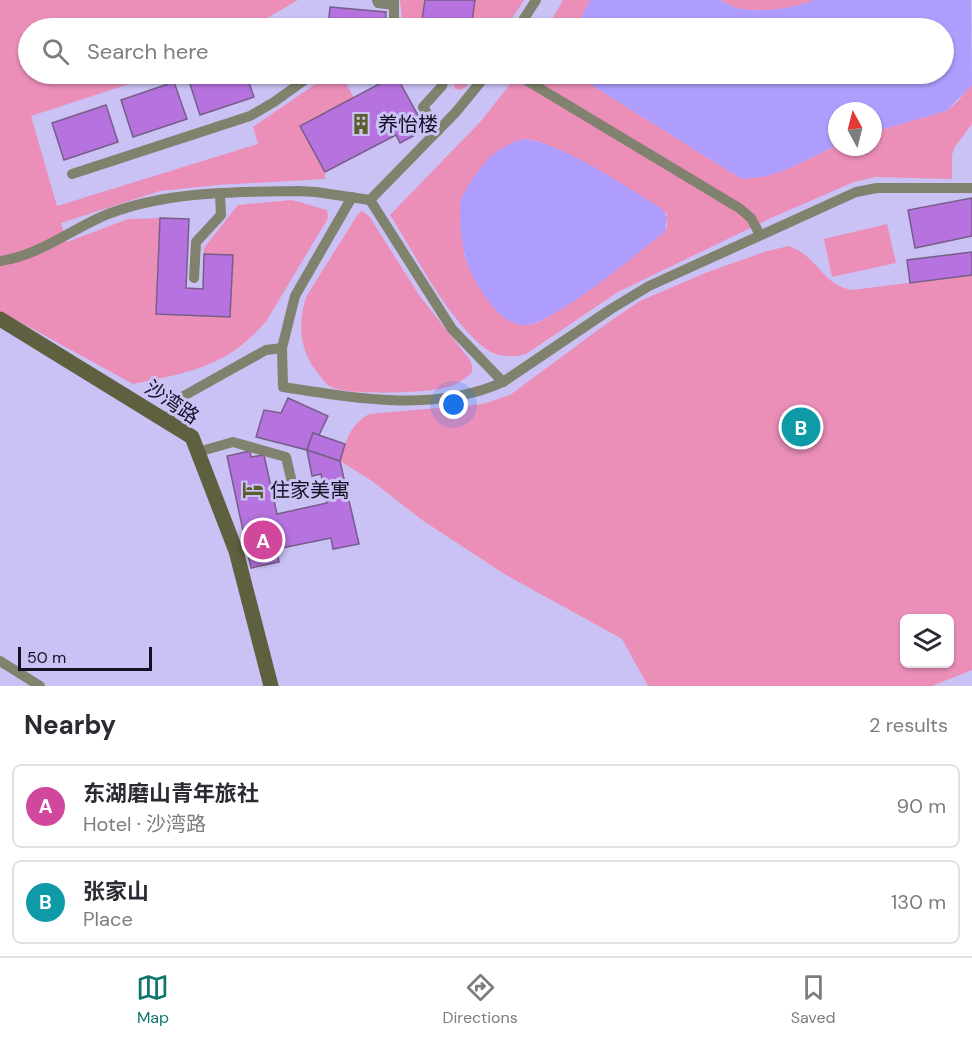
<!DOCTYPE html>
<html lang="en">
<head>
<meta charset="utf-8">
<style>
  :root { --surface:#fff; --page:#f7f7f7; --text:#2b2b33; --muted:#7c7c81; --line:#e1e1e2; --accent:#0f766e }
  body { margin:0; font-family:"DM Sans","Noto Sans SC",sans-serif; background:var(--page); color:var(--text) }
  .controls { position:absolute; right:18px; bottom:18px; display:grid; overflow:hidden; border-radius:9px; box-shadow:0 2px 4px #0004 }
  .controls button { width:54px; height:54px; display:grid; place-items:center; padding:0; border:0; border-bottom:2px solid var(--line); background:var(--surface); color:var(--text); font:30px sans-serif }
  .compass { position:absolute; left:828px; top:102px; width:54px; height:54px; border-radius:50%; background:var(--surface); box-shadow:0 2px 4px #0004; rotate:353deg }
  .scale { position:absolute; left:18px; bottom:15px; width:134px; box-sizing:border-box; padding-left:6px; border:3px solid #151123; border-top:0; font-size:16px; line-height:21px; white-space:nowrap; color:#151123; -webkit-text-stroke:4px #cac2f5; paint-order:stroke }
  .you { position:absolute; left:454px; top:405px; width:21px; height:21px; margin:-15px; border:4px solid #fff; border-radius:50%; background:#1a73e8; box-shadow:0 0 0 9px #1a73e833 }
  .badge { display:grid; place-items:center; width:39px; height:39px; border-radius:50%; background:var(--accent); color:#fff; font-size:20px; font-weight:700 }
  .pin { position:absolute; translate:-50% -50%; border:3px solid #fff; box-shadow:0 2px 6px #0006 }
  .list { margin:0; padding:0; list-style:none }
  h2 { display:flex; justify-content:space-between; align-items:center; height:78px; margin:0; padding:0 24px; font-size:26px }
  h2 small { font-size:20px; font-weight:400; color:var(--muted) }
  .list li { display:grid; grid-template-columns:39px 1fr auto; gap:18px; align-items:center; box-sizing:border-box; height:84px; margin:0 12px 12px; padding:0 12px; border:2px solid var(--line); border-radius:9px }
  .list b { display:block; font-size:22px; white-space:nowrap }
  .list p { margin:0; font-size:20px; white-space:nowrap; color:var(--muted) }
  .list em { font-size:20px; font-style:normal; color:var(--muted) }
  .icon { flex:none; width:33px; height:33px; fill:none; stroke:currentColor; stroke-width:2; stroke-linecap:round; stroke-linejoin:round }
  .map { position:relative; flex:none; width:972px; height:686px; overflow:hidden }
  .search { position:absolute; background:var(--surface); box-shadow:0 2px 4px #0004; left:18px; right:18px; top:18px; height:66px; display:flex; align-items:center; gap:15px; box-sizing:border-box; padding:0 21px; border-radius:33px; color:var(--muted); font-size:22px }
  .sheet { height:270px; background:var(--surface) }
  nav { display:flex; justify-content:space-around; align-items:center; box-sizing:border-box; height:84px; border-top:2px solid var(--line); background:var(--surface); font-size:16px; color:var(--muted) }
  nav a { display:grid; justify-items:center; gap:3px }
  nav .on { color:var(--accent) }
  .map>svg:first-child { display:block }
  .green { fill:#eb8fb9; fill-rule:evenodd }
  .water { fill:#af9dfd }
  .building { fill:#b672df; stroke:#775e88; stroke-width:1.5 }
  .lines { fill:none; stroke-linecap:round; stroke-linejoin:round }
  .lane { stroke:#80826d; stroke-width:10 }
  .secondary { stroke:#5e6040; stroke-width:15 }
  .labels { text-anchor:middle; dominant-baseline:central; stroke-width:6; stroke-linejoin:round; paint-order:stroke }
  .poi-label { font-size:20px; fill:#151123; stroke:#cac2f5; text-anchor:start }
  .street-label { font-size:20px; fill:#151123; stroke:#cac2f5 }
</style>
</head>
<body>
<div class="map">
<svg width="972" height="686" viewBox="0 0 972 686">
  <rect width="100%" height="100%" fill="#cac2f5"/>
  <g class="green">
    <path d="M0 0H298L250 28H28V74H160L31 116 57 206 258 144 253 127 330 74H341L354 98 300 126 325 172V179L218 185 160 191 61 223 67 242 128 219 160 218 156 314 230 317 233 256 204 254V248L238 205 292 200 327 210 328 218 267 320C228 367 190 372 133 384L0 311Z"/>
    <polygon points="400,0 524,0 506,28 403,28"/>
    <polygon points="563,0 590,0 576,28 547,28"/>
    <path d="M721 0H814C792 10 740 17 721 0Z"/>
    <polygon points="452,74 475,74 466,87 460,90 455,89"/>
    <path d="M518 74H574L740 178C774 181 806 159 837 145V147H873V132L946 111 957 102 972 83V124L954 148 952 155V179L875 177 854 182 771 218 618 292 526 354C514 358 497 357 486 349 447 319 417 257 390 215L481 121ZM525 139 537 141 564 152 667 214V228L563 308 537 323 527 325 492 306 467 263 464 255 461 199Z"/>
    <path d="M362 211 369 216 419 295 470 360 472 365V372C464 380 455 386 444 388 425 393 344 396 329 386 324 382 320 376 317 372 299 349 298 324 306 297L358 214Z"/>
    <polygon points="887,224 896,263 832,277 824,239"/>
    <path d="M789 246C818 256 822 285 852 290L972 275V670L932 686H648L622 639 506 575 422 520 372 481 340 461C347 439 349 426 369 414L483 404 510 395 606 324 640 301 705 273 767 251ZM904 618H950V664H904Z"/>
  </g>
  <g class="water">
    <path d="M590 0H721C740 17 792 10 814 0H971L972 83 970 87 946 111 873 132V111H837V145C806 159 774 181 740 178L574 74H944V28H576Z"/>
    <path d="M525 139C566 145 624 186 661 208L667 217 665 231C642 251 552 324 526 325 499 327 476 285 467 263 462 251 458 212 461 199 463 194 467 188 470 183 483 162 499 144 525 139Z"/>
  </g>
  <g class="building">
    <polygon points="425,0 475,0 471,28 438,28 439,22 422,20"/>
    <polygon points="330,7 386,12 385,28 328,28"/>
    <polygon points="202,74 246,74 254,97 200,115 188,78"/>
    <polygon points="396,75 421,121 412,126 417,134 400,143 396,135 325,172 300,126"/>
    <polygon points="174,82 187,119 133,137 121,100"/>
    <polygon points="106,105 118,142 64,160 52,123"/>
    <polygon points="972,198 972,236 915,248 908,210"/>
    <polygon points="160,218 189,219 186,288 203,289 204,254 233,255 230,317 156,314"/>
    <polygon points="972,252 972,275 910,283 907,260"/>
    <polygon points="288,398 328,416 319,435 313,433 307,450 256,437 264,410 281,413"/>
    <polygon points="313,433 345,444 340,461 307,450"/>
    <polygon points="307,450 340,461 359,544 333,549 331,538 277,549 279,562 251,568 227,456 250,451 251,457 264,455 277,514 327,503 321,474 312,476"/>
  </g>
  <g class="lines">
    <g class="lane">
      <polyline points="377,0 378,3 394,5"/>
      <polyline points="394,0 394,28"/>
      <polyline points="518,28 536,0"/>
      <polyline points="516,74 739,208 751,218 760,235"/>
      <polyline points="438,131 423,107 442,86 445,74"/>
      <polyline points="72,174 250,116 274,102 313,74"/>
      <path d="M352 197 295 296 282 348 283 387C354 398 435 413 503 382L611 309 649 286 856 192 877 188H972"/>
      <polyline points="370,200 456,112 487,74"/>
      <path d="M0 261C39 256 73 228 108 214 168 191 235 192 298 191L316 192 370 200 452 329 503 382"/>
      <polyline points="194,278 196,242 221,215 220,194"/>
      <polyline points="167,421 180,398 266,350 282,348"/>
      <polyline points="198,452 233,442 286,457 295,495"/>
      <polyline points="0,661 40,686"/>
    </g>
    <polyline class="secondary" points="0,319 192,437 236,551 271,686"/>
  </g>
  <defs>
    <symbol id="building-bare" viewBox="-9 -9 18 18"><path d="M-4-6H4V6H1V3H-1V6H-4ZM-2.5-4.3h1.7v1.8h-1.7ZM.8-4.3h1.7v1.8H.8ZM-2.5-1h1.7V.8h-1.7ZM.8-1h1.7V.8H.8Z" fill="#5c5f2c" stroke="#cac2f5" stroke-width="2.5" paint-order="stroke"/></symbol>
    <symbol id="hotel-bare" viewBox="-9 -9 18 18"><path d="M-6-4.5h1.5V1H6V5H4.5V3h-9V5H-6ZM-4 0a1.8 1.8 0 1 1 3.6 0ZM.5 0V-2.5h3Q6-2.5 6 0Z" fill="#5c5f2c" stroke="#cac2f5" stroke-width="2.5" paint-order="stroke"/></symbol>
  </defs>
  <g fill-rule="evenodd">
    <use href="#building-bare" x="346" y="109" width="30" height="30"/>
    <use href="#hotel-bare" x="238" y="475" width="30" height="30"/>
  </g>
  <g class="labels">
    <g class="poi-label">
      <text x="378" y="124">养怡楼</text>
      <text x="270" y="490">住家美寓</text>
    </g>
    <g class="street-label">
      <text transform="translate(172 402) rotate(34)">沙湾路</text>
    </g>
  </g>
</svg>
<div class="controls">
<button><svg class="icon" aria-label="layers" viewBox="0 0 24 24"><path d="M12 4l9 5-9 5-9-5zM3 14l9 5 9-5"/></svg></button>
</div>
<svg class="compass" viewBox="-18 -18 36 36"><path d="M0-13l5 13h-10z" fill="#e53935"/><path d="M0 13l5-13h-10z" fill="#7c7c81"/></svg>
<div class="scale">50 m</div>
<div class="you"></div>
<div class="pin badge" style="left:263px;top:540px;background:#d1479c">A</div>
<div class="pin badge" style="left:801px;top:427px;background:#0f9aa8">B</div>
<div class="search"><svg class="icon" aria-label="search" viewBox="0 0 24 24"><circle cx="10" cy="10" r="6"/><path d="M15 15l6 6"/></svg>Search here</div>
</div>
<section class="sheet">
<h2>Nearby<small>2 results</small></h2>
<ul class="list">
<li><span class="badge" style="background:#d1479c">A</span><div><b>东湖磨山青年旅社</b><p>Hotel · 沙湾路</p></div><em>90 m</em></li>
<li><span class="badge" style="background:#0f9aa8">B</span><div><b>张家山</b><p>Place</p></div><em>130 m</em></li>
</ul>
</section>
<nav>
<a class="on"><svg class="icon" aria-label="map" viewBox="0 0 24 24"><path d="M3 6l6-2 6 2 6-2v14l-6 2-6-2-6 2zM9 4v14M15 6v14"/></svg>Map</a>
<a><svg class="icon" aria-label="directions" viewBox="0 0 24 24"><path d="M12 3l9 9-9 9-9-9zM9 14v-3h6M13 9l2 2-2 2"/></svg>Directions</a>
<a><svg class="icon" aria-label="saved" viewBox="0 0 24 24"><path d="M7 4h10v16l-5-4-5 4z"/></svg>Saved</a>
</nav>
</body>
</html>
